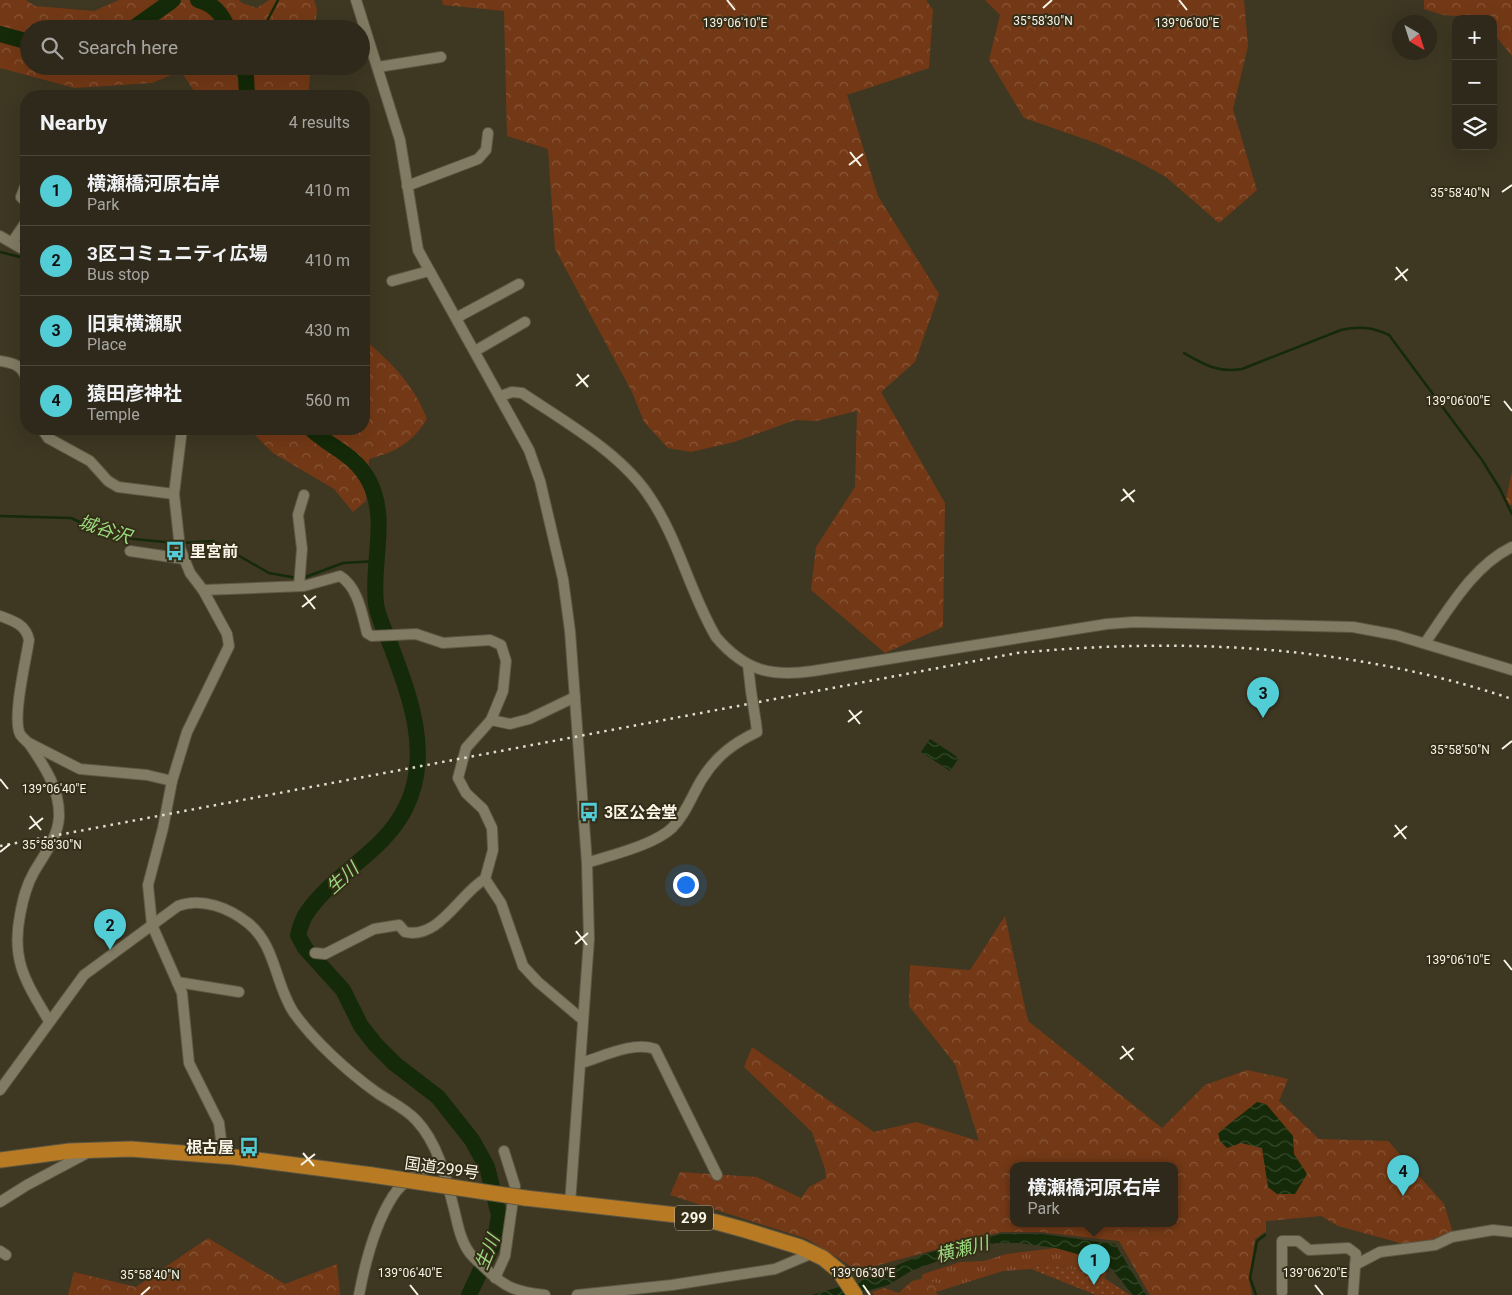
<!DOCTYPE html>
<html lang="en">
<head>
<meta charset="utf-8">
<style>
  :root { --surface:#2e291a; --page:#363123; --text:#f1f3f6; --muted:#a7a6a2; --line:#494539; --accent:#52ccd5 }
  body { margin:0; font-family:Roboto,"Noto Sans JP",sans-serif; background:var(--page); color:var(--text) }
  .controls { position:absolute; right:15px; top:15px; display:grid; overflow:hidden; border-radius:10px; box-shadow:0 5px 20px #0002 }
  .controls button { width:45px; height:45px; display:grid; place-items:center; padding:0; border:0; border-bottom:1px solid var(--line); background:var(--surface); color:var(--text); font:25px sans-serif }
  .compass { position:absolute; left:1392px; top:15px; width:45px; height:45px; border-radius:50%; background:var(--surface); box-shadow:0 5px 20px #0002; rotate:141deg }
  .you { position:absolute; left:685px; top:884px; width:18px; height:18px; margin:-12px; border:4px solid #fff; border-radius:50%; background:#1a73e8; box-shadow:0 0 0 8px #1a73e833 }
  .badge { display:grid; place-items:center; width:32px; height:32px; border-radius:50%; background:var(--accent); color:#111; font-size:16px; font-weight:700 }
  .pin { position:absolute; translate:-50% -41px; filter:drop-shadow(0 1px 2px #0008) }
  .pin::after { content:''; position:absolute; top:26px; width:18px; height:15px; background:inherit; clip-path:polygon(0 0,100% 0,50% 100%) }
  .popup { position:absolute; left:1010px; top:1162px; width:168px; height:65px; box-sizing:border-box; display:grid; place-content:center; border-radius:10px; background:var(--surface); filter:drop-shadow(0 1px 4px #0005); font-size:16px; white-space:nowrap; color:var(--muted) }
  .popup b { font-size:19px; color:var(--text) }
  .popup::after { content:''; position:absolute; left:50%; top:100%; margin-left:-10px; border:10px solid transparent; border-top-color:var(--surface) }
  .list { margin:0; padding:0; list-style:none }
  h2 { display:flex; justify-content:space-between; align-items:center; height:65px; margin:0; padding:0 20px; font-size:21px }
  h2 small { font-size:16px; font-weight:400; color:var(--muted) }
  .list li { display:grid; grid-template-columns:32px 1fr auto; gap:15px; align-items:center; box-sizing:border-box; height:70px; padding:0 20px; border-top:1px solid var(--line) }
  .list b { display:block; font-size:19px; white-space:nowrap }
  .list p { margin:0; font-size:16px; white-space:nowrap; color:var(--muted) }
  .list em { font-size:16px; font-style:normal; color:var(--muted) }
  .icon { flex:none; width:28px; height:28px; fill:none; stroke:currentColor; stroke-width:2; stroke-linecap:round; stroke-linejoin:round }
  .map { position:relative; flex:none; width:1512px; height:1295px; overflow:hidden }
  .search { position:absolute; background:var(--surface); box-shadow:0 5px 20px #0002; left:20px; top:20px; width:350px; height:55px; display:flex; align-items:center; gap:12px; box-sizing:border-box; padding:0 18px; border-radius:28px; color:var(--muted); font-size:19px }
  .panel { position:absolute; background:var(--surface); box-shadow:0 5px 20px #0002; left:20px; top:90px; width:350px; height:345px; border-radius:20px }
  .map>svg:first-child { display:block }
  .grass { fill:url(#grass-tufts) }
  .forest { fill:url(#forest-crowns); fill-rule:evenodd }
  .park { fill:url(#park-dots) }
  .water { fill:url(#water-waves) }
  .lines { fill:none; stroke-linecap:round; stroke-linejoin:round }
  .stream { stroke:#142a08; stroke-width:2.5 }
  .river { stroke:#142a08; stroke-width:16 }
  .minor-casing { stroke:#5c5743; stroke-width:12 }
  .highway-casing { stroke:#5c5743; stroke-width:17 }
  .minor { stroke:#827b63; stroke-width:10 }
  .highway { stroke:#b87b23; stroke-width:15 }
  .rail { stroke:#e1ddcf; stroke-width:2.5; stroke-dasharray:2.5 5; stroke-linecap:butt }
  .minor-bridge-casing { stroke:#5c5743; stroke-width:12; stroke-linecap:butt }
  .highway-bridge-casing { stroke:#5c5743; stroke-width:17; stroke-linecap:butt }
  .minor-bridge { stroke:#827b63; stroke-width:10 }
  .highway-bridge { stroke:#b87b23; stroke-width:15 }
  .ticks { fill:none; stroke:#f9f5e8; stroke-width:2 }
  .labels { text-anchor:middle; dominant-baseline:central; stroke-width:4; stroke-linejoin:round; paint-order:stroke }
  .shield { fill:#342d18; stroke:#beb9aa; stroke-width:1 }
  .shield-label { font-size:15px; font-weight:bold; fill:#f9f5e8 }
  .poi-label { font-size:16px; font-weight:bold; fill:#f9f5e8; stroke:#342d18; text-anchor:start }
  .street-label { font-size:16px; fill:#f9f5e8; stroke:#342d18 }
  .water-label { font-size:18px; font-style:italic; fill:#9bda7f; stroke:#342d18 }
  .ticks-label { font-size:12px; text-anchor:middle; fill:#f9f5e8; stroke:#342d18; stroke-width:4; stroke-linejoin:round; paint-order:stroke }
</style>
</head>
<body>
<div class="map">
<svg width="1512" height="1295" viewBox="0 0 1512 1295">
  <defs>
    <pattern id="grass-tufts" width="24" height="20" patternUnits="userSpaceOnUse" patternTransform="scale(1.25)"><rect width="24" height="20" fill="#733916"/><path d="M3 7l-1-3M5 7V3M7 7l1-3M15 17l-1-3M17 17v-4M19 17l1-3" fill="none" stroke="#885638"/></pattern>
    <pattern id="forest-crowns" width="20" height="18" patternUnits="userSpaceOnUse" patternTransform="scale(1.25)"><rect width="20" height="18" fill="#733916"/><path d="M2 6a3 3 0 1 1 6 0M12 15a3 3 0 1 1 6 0" fill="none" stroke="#885638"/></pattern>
    <pattern id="park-dots" width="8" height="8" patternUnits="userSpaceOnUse" patternTransform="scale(1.25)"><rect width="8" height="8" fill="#733916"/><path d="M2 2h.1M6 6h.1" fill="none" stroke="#885638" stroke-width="1.8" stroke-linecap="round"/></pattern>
    <pattern id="water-waves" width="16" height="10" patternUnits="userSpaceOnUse" patternTransform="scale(1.25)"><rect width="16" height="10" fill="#142a08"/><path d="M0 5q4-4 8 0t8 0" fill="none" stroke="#374a2c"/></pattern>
  </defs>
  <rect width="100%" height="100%" fill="#3e3722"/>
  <polygon class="grass" points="1056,1248 1088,1257 1107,1273 1104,1278 1047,1262 1031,1269 1003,1271 936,1292 941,1284 921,1279 923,1274 960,1262 984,1261 1006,1254"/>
  <g class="forest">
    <polygon points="0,0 26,0 35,6 94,11 119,0 239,0 242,3 257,8 269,0 314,0 317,9 315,29 29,29 29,66 311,66 308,96 197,96 181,71 152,83 75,88 0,68"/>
    <polygon points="442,0 926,0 933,10 929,68 847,95 878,196 939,294 915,362 881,392 945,503 943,627 885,653 811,590 816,547 855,487 857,411 816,421 795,420 734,442 691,452 668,448 644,422 632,392 555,249 548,149 507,136 504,11 443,5"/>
    <polygon points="985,0 1244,0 1248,46 1233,109 1257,190 1219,223 1166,177 1139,162 1096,143 1024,118 989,60 1000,15"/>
    <polygon points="1424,0 1512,0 1512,56 1493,33 1493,19 1443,15 1424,9"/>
    <path d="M364 339C390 361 415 386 427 419 411 444 397 451 369 459L366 501 353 512 334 489 273 453 249 429H364Z"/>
    <polygon points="1512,472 1512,505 1505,504"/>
    <path d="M1005 916 1028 1021 1162 1128 1205 1085 1247 1070 1288 1079 1279 1101 1319 1139 1388 1141 1444 1204 1453 1233 1411 1246 1338 1226 1321 1216 1266 1221V1231L1255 1239 1249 1279 1252 1295H1150L1119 1241 1040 1232H1001L871 1267H852L807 1239 670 1195 680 1172 757 1177 801 1198 809 1187 826 1178 825 1169 812 1132 744 1067 752 1047 874 1132 916 1122 979 1141 955 1064 909 1006 910 965 970 970ZM1014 1166H1174V1224H1014Z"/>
    <polygon points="208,1238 285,1284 337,1264 340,1295 68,1295 74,1272 136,1287"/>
    <polygon points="921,1279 942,1284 936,1292 938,1295 874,1295 872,1292 884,1288 899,1293 912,1281"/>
  </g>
  <polygon class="park" points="1047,1262 1104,1278 1130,1295 1096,1295 1031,1269"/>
  <g class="water">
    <polygon points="930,739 959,758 950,771 921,752"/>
    <polygon points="1257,1102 1266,1104 1293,1136 1294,1154 1307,1174 1295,1194 1277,1194 1268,1187 1262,1148 1241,1143 1227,1148 1220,1141 1218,1133"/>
    <polygon points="1001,1234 1042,1234 1115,1244 1146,1295 1133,1295 1106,1262 1056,1248 1019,1243 996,1243 970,1249 911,1271 888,1285 866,1291 862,1295 812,1295 859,1281 924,1254"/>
  </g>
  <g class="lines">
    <g class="stream">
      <polyline points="263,29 278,0"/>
      <polyline points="246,76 250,66"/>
      <polyline points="0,252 20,257 26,256"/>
      <path d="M1184 353C1205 365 1218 373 1242 369L1341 330C1359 326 1372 327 1389 335L1482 460 1500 489 1512 514"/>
      <polyline points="0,516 71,518 112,537 176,543"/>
      <polyline points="182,543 213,541 269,573 297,578"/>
      <polyline points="303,578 343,563 377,561"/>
      <polyline points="1256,1295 1250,1278 1257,1241 1265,1235"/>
    </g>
    <g class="river">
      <path d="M198 0C214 4 222 14 228 29"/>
      <polyline points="132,29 173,0"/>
      <polyline points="0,34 29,42"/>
      <polyline points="242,66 246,76 247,96"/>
      <path d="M311 429C331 448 355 454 369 481 389 519 371 563 376 604 378 618 386 633 391 646 410 697 432 754 406 807 384 853 333 873 306 914 302 920 300 928 298 935L305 948 343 990 361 1026 375 1044 395 1064 438 1097 472 1140 487 1167 499 1215 495 1240 469 1295"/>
    </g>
    <defs>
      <g id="minor">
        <polyline points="356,0 400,140 418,250 529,450 540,481 563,579 570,631 587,863 589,939 570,1204"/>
        <polyline points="378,67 441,57"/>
        <polyline points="26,184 21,197 26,202"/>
        <polyline points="407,186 478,159 486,150 488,133"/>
        <polyline points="0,236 26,251"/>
        <polyline points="13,241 26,222"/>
        <polyline points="392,281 429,271"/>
        <polyline points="456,318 519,284"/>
        <polyline points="475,351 525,322"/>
        <path d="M0 361C13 363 22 365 26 378"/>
        <path d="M501 396 512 392 522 393C565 422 623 454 651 499 679 541 690 593 716 637 745 671 771 677 813 671L1107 624 1134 622 1353 627 1396 635 1512 670"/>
        <polyline points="42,429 48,438 90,461 108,481 118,487 174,494"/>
        <polyline points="182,429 174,494 180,548 190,573 203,590 227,634 229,646 187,732 172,781 163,828 148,885 152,925 182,993 189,1063 219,1123 223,1157"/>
        <polyline points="130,551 184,559"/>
        <polyline points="299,586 302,549 298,515 304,495"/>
        <path d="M203 590 304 586 340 576C358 587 362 614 367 633L372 636 416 634 443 643 490 640 501 645 506 661 503 691 491 720 466 748 458 778 466 793 483 809 492 828 493 850 485 879 501 903 523 966 538 982 583 1020"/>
        <path d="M0 616C14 621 26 625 29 640 26 660 12 718 20 734 22 738 27 741 30 745 45 767 60 790 59 817 58 837 44 855 34 872 26 886 23 899 20 915 11 961 26 982 49 1021"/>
        <path d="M1425 643C1449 609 1473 566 1512 547"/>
        <polyline points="748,665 751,691"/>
        <polyline points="491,720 510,724 529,719 575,697"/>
        <polyline points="29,743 80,769 147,775 172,781"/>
        <path d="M587 863C611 855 654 845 672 828 686 814 692 795 702 779 716 756 734 743 757 732L756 723"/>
        <path d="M315 953 325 954 374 929 399 925 405 932C439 940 460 893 485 879"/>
        <polyline points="177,982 239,992"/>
        <path d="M581 1063C602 1057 633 1041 655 1049L717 1175"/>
        <path d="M0 1090 84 975 178 906C202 897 229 908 248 923 276 945 275 985 294 1013 314 1041 348 1072 376 1092 389 1101 405 1108 416 1120 439 1144 447 1182 455 1213 458 1226 461 1241 469 1252 473 1258 480 1263 485 1268 505 1288 517 1292 545 1295"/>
        <polyline points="0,1202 27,1185 89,1152"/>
        <polyline points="0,1251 6,1255"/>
        <polyline points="1355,1265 1380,1252 1435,1245 1452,1237 1493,1230 1512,1232"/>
        <polyline points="495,1278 505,1256 515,1186 504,1151"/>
        <polyline points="1282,1292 1282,1241 1298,1241 1309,1250 1348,1248 1356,1254 1353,1295"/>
        <path d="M359 1295C365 1263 375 1224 393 1196 403 1180 423 1171 440 1163"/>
        <polyline points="577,1295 672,1285 775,1269 813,1253"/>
      </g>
      <g id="highway">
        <polyline points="0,1160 70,1151 131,1149 234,1157 372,1175"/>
        <polyline points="525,1198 677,1215 716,1222 745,1230 800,1247 823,1258 839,1271 855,1295"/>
      </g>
    </defs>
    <use href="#minor" class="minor-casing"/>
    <use href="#highway" class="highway-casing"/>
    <use href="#minor" class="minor"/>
    <use href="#highway" class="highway"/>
    <path class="rail" d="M0 846 1017 653C1184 637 1351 645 1512 699"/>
    <defs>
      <polyline id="minor-bridge" points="751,691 756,723"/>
      <polyline id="highway-bridge" points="372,1175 525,1198"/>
    </defs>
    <use href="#minor-bridge" class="minor-bridge-casing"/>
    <use href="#highway-bridge" class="highway-bridge-casing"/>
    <use href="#minor-bridge" class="minor-bridge"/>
    <use href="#highway-bridge" class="highway-bridge"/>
  </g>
  <path class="ticks" d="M727 0 735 10M1179 0 1187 10M1043 8 1052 0M850 152 861 166M849 165 863 154M1502 192 1512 185M1396 267 1407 281M1395 280 1408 269M577 374 588 387M576 386 589 375M1504 401 1512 411M1123 489 1134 502M1121 501 1135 490M304 595 315 609M302 607 316 596M849 710 860 724M848 722 862 711M1502 749 1512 741M0 779 8 789M30 816 41 830M1395 825 1406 839M29 829 43 818M1394 837 1407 826M0 852 10 844M576 931 587 945M575 944 588 933M1504 960 1512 970M1122 1046 1133 1060M1120 1059 1134 1048M303 1153 314 1166M301 1165 315 1154M410 1285 418 1295M863 1285 870 1295M1315 1285 1323 1295M141 1295 150 1287"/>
  <defs>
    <symbol id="bus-bare" viewBox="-9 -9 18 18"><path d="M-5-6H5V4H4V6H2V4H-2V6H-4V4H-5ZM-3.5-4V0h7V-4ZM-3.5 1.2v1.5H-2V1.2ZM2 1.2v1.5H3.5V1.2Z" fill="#52ccd5" stroke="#342d18" stroke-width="2.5" paint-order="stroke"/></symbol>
  </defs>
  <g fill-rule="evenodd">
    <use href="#bus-bare" x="161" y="537" width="28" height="28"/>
    <use href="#bus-bare" x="575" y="798" width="28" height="28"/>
    <use href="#bus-bare" x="235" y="1133" width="28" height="28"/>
  </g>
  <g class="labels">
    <rect class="shield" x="675" y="1205.5" width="38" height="25" rx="4"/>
    <g class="shield-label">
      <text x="694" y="1218">299</text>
    </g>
    <g class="poi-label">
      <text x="190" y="551">里宮前</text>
      <text x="604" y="812">3区公会堂</text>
      <text x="234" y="1147" text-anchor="end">根古屋</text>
    </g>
    <g class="street-label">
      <text transform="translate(442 1168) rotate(8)">国道299号</text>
    </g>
    <g class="water-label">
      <text transform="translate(105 529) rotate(18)">城谷沢</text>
      <text transform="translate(342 878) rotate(-42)">生川</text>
      <text transform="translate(962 1249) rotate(-15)">横瀬川</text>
      <text transform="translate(487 1252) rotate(-68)">生川</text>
    </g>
  </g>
  <g class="ticks-label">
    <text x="1043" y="25">35°58'30"N</text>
    <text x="1187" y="27">139°06'00"E</text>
    <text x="735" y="27">139°06'10"E</text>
    <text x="1460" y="197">35°58'40"N</text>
    <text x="1458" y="405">139°06'00"E</text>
    <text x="1460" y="754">35°58'50"N</text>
    <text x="54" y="793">139°06'40"E</text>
    <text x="52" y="849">35°58'30"N</text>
    <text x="1458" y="964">139°06'10"E</text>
    <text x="410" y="1277">139°06'40"E</text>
    <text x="863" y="1277">139°06'30"E</text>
    <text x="1315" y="1277">139°06'20"E</text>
    <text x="150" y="1279">35°58'40"N</text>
  </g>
</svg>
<div class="controls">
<button>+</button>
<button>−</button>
<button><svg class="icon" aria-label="layers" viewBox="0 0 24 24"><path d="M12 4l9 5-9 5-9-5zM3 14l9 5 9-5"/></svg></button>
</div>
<svg class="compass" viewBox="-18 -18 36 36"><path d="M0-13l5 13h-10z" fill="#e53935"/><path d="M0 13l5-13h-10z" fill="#a7a6a2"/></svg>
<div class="you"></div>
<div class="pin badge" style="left:1094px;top:1285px">1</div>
<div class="popup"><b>横瀬橋河原右岸</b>Park</div>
<div class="pin badge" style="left:110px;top:950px">2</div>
<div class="pin badge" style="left:1263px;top:718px">3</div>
<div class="pin badge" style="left:1403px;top:1196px">4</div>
<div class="search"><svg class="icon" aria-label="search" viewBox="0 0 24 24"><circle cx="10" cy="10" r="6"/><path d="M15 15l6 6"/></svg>Search here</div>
<section class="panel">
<h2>Nearby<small>4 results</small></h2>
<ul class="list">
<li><span class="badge">1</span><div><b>横瀬橋河原右岸</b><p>Park</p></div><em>410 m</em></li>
<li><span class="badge">2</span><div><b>3区コミュニティ広場</b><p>Bus stop</p></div><em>410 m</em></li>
<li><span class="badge">3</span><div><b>旧東横瀬駅</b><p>Place</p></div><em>430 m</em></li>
<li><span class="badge">4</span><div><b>猿田彦神社</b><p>Temple</p></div><em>560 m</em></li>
</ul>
</section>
</div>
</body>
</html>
